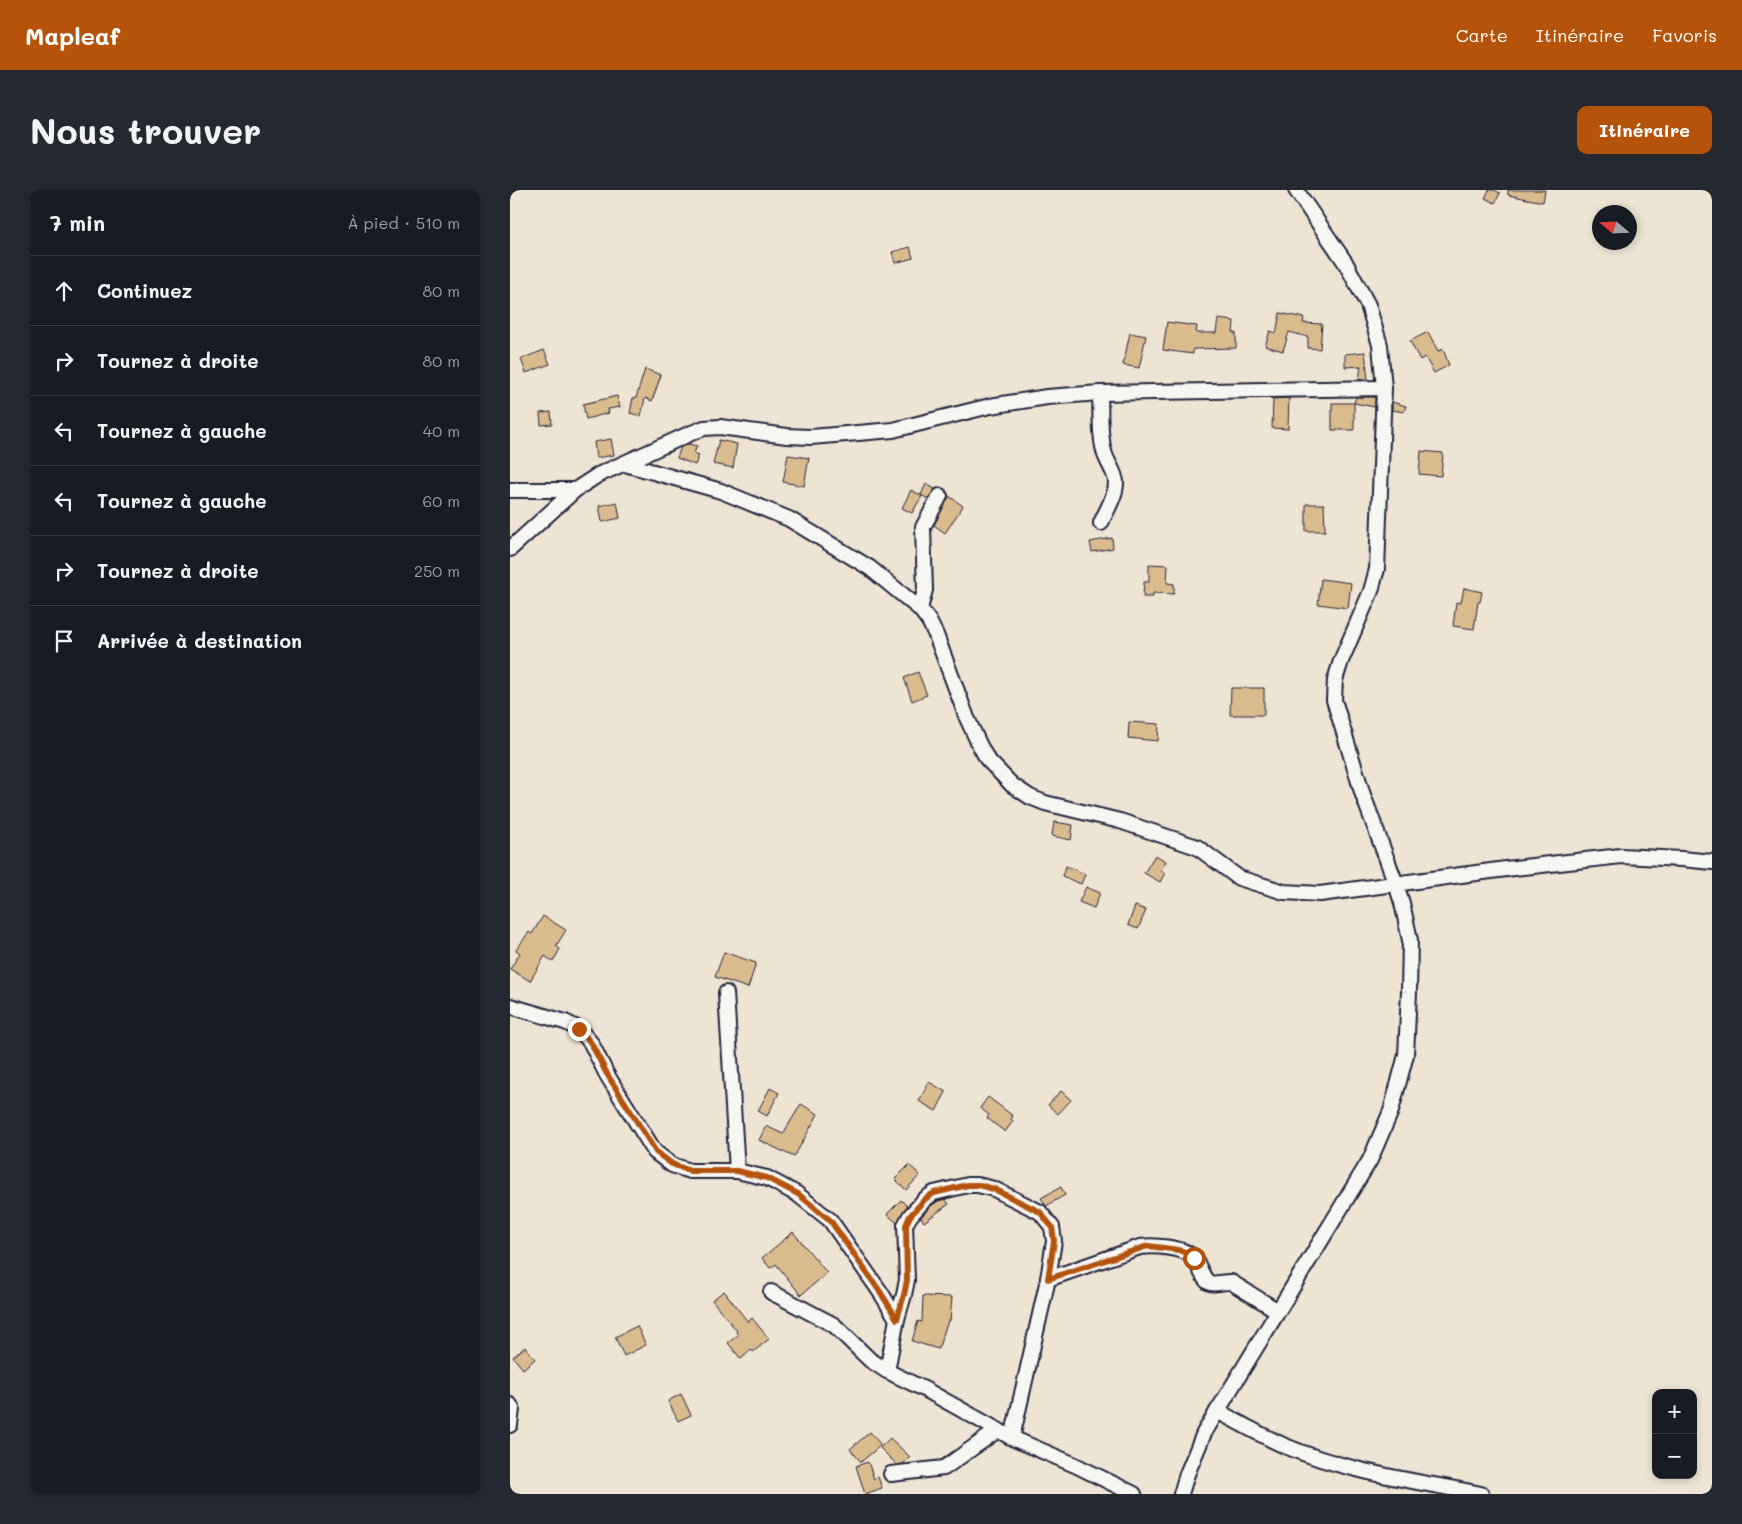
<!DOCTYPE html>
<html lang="fr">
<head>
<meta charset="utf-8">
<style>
  :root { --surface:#171b24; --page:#242831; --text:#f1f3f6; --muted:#9ea1a6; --line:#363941; --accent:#b45309 }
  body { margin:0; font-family:Mali,sans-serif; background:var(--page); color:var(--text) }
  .controls { position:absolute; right:15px; bottom:15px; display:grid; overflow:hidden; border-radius:10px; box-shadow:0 2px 8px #0003 }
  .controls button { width:45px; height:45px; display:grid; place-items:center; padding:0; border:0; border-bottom:1px solid var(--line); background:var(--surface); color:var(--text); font:25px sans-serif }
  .compass { position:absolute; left:1082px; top:15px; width:45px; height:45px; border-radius:50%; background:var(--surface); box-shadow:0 2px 8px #0003; rotate:289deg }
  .stop { position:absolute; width:15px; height:15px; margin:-11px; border:4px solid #b45309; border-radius:50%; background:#fff }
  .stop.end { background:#b45309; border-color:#fff; box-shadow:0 1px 5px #0008 }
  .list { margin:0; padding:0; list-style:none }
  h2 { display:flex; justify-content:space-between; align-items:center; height:65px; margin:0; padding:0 20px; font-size:21px }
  h2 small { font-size:16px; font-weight:400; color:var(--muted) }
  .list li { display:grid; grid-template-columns:32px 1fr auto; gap:15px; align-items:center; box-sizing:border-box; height:70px; padding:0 20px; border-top:1px solid var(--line) }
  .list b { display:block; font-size:19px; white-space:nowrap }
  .list em { font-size:16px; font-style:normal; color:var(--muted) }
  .icon { flex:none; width:28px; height:28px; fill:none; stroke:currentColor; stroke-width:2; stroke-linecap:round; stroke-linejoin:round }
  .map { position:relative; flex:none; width:1202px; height:1304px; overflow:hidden; border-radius:10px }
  header { display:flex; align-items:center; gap:30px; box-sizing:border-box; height:70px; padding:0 25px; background:var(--accent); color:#fff }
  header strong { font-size:24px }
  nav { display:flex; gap:28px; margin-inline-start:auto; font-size:18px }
  .intro { display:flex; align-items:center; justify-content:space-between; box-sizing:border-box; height:120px; padding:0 30px }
  h1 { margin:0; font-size:35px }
  .button { padding:12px 22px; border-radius:10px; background:var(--accent); color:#fff; font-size:18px; font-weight:700 }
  main { display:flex; gap:30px; padding:0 30px }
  aside { flex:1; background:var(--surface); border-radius:10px; box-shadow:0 2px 8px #0003 }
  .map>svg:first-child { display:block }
  .building { fill:#dabb8e; stroke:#22223b }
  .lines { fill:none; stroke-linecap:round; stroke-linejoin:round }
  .minor-casing { stroke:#22223b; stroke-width:18 }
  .minor { stroke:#f6f6f2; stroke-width:14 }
  .route { stroke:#b45309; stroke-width:6 }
</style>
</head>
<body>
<header>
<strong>Mapleaf</strong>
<nav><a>Carte</a><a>Itinéraire</a><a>Favoris</a></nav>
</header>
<div class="intro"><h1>Nous trouver</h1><a class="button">Itinéraire</a></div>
<main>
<aside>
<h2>7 min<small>À pied · 510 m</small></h2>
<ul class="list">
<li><svg class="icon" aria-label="ahead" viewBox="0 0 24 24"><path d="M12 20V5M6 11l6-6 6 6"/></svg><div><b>Continuez</b></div><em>80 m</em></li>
<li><svg class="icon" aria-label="right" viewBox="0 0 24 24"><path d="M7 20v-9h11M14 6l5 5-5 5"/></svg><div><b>Tournez à droite</b></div><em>80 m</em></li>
<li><svg class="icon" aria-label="left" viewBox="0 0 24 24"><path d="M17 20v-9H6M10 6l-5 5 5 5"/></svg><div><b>Tournez à gauche</b></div><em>40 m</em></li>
<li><svg class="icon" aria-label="left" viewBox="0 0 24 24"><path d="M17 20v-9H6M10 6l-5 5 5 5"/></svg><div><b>Tournez à gauche</b></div><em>60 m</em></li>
<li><svg class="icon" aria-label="right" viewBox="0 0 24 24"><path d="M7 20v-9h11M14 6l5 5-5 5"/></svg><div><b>Tournez à droite</b></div><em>250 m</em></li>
<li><svg class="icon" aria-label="arrive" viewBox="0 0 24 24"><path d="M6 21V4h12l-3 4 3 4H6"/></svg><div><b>Arrivée à destination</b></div></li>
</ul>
</aside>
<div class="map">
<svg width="1202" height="1304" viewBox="0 0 1202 1304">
  <rect width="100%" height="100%" fill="#eee4d4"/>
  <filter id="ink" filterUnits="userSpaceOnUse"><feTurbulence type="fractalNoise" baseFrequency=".02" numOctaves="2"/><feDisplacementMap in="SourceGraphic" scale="10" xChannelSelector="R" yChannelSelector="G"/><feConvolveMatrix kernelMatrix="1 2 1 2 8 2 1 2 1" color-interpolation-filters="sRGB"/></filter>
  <g filter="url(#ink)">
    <g class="building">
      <polygon points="979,0 984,0 990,3 985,13 975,8"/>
      <polygon points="998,0 1035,0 1033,12 998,5"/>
      <polygon points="400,57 403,68 385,73 382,62"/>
      <polygon points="770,123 794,128 793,133 812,134 810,159 798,158 798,147 779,142 773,161 755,156 760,141 766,143"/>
      <polygon points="708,129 724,131 723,143 726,143 726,158 683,159 683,164 653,160 657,132 687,136 686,143 706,143"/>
      <polygon points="918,142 928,161 933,159 939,175 924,183 915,167 910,170 900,151"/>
      <polygon points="620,143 636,146 629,178 613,175"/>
      <polygon points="34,160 40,174 16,183 11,169"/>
      <polygon points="855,162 858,190 849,190 851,176 835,177 835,164"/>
      <polygon points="135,179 151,185 142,211 135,208 131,226 120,223 123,208 126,208"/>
      <polygon points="107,206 110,217 98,219 99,223 76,229 73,214"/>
      <polygon points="846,207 865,207 865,217 844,213"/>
      <polygon points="779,208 778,239 762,238 763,209"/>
      <polygon points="882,212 896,216 894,222 882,220"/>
      <rect x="822" y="213" width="22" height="27"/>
      <polygon points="41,222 42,234 31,235 30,223"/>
      <polygon points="101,249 104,265 86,268 84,252"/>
      <polygon points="209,250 227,254 223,278 203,274"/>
      <polygon points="179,254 187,256 184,263 189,265 185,275 167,268 171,257"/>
      <polygon points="911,261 933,263 931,286 909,284"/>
      <polygon points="278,265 299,268 294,296 273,292"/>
      <polygon points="416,294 425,299 418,309 411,305"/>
      <polygon points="401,300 412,306 402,323 392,318"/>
      <polygon points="439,306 453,316 435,343 424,335"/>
      <polygon points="107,312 110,328 92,332 89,316"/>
      <polygon points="796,314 814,314 815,341 796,341"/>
      <polygon points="602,348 603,358 582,362 580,352"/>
      <polygon points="639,374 658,375 657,393 664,394 664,404 643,403 643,407 633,407 634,392 639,392"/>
      <polygon points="811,389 841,393 838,418 808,414"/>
      <polygon points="954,398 972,402 970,412 968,412 964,439 943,436 946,412 951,413"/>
      <polygon points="408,482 417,505 402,511 394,488"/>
      <polygon points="721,498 754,498 754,525 720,525"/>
      <polygon points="619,532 649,534 648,551 618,548"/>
      <polygon points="544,632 563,635 561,650 542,646"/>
      <polygon points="645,665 656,671 651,680 655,683 650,692 634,683"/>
      <polygon points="556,676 575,684 571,694 552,686"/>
      <polygon points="576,697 590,703 584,718 569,712"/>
      <polygon points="625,716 636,720 628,739 618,735"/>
      <polygon points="33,726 56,740 46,756 50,759 43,772 35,766 20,791 0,779 10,763 6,760 19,742 22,744"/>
      <polygon points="214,762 246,773 238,798 205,787"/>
      <polygon points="419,892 436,902 426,921 409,911"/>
      <polygon points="260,898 269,903 257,926 248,921"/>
      <polygon points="551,901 561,910 548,924 538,915"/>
      <polygon points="478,907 503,926 501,929 503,931 495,942 477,928 479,925 470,918"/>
      <polygon points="291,914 308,924 284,967 249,950 256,936 273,944"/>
      <polygon points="399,975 410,985 396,1000 385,989"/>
      <polygon points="551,997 555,1005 536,1016 531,1008"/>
      <polygon points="435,1009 439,1014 414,1032 411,1027 421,1016 428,1011"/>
      <polygon points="391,1010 397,1016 387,1033 377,1024"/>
      <polygon points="283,1042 317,1083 291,1105 266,1074 260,1078 252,1068"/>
      <polygon points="214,1101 238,1132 242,1128 259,1149 243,1162 241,1160 231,1169 218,1153 228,1145 226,1142 227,1141 202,1110"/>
      <polygon points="413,1106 442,1107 440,1131 438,1131 428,1159 402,1151 408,1131 412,1132"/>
      <polygon points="127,1136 136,1155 114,1166 105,1147"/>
      <polygon points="15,1157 25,1169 13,1179 3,1167"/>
      <polygon points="171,1204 181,1225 168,1231 158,1211"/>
      <polygon points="360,1242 371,1255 351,1272 340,1259"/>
      <polygon points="380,1248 400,1267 393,1274 387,1275 370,1258"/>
      <polygon points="358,1272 364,1289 368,1287 372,1298 355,1304 346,1276"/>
    </g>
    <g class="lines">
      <defs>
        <g id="minor">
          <path d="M590 203C591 222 589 243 594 261 596 272 606 282 606 293 606 306 596 321 591 333"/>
          <polyline points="115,274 211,301 279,329 360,378 410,419 419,431 426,445 457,528 469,554 477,569 502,595 520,607 535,613 610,631 687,657 729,688 774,702 810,704 996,679 1111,666 1172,669 1202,672"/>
          <polyline points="0,300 65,300"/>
          <polyline points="0,359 65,300 88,285 179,244 194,238 210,237 277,246 301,247 383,240 480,216 537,207 590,203 874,198"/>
          <polyline points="410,419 415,400 413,337 430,306"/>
          <polyline points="216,803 227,981"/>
          <polyline points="0,816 55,832 69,839 81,853 97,885 145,962 162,975 180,981 227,981 257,988 287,1004 320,1030 371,1103 387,1129"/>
          <path d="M538 1089 630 1057C643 1055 675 1057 684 1068 689 1074 691 1086 698 1092 704 1096 714 1091 721 1092L768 1121"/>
          <polyline points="261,1102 324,1135 360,1170 377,1181 416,1200 502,1248 565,1275 624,1304"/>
          <polyline points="377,1181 387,1129 394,1105 397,1090 395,1035 400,1026 415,1009 424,1003 458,995 468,995 484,999 530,1022 542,1037 544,1051 538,1089 502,1248"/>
          <polyline points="0,1215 2,1219 0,1235"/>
          <path d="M707 1221C730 1233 752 1246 775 1256 837 1282 905 1291 971 1304"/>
          <polyline points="381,1284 434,1278 488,1240"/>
          <polyline points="671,1304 677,1284 694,1243 860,970 881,921 896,865 899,802 900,750 892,713 886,694 853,605 824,510 825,490 831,471 861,401 867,379 874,198 870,155 858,115 835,72 786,0"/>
        </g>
      </defs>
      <use href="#minor" class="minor-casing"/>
      <use href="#minor" class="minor"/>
    </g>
  </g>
  <g class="lines" filter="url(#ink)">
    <polyline class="route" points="69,839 81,853 97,884 146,962 162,974 180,981 227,981 257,988 288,1004 320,1030 371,1103 387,1129 394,1105 397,1090 396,1035 400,1026 415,1009 424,1003 458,995 468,995 484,999 530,1022 542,1037 544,1051 538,1089 638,1056 669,1060 678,1063 684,1068"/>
  </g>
</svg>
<div class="controls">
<button>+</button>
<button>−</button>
</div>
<svg class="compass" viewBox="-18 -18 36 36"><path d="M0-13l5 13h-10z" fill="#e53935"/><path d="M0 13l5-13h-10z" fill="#9ea1a6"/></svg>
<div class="stop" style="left:684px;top:1068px"></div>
<div class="stop end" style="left:69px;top:839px"></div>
</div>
</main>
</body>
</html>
